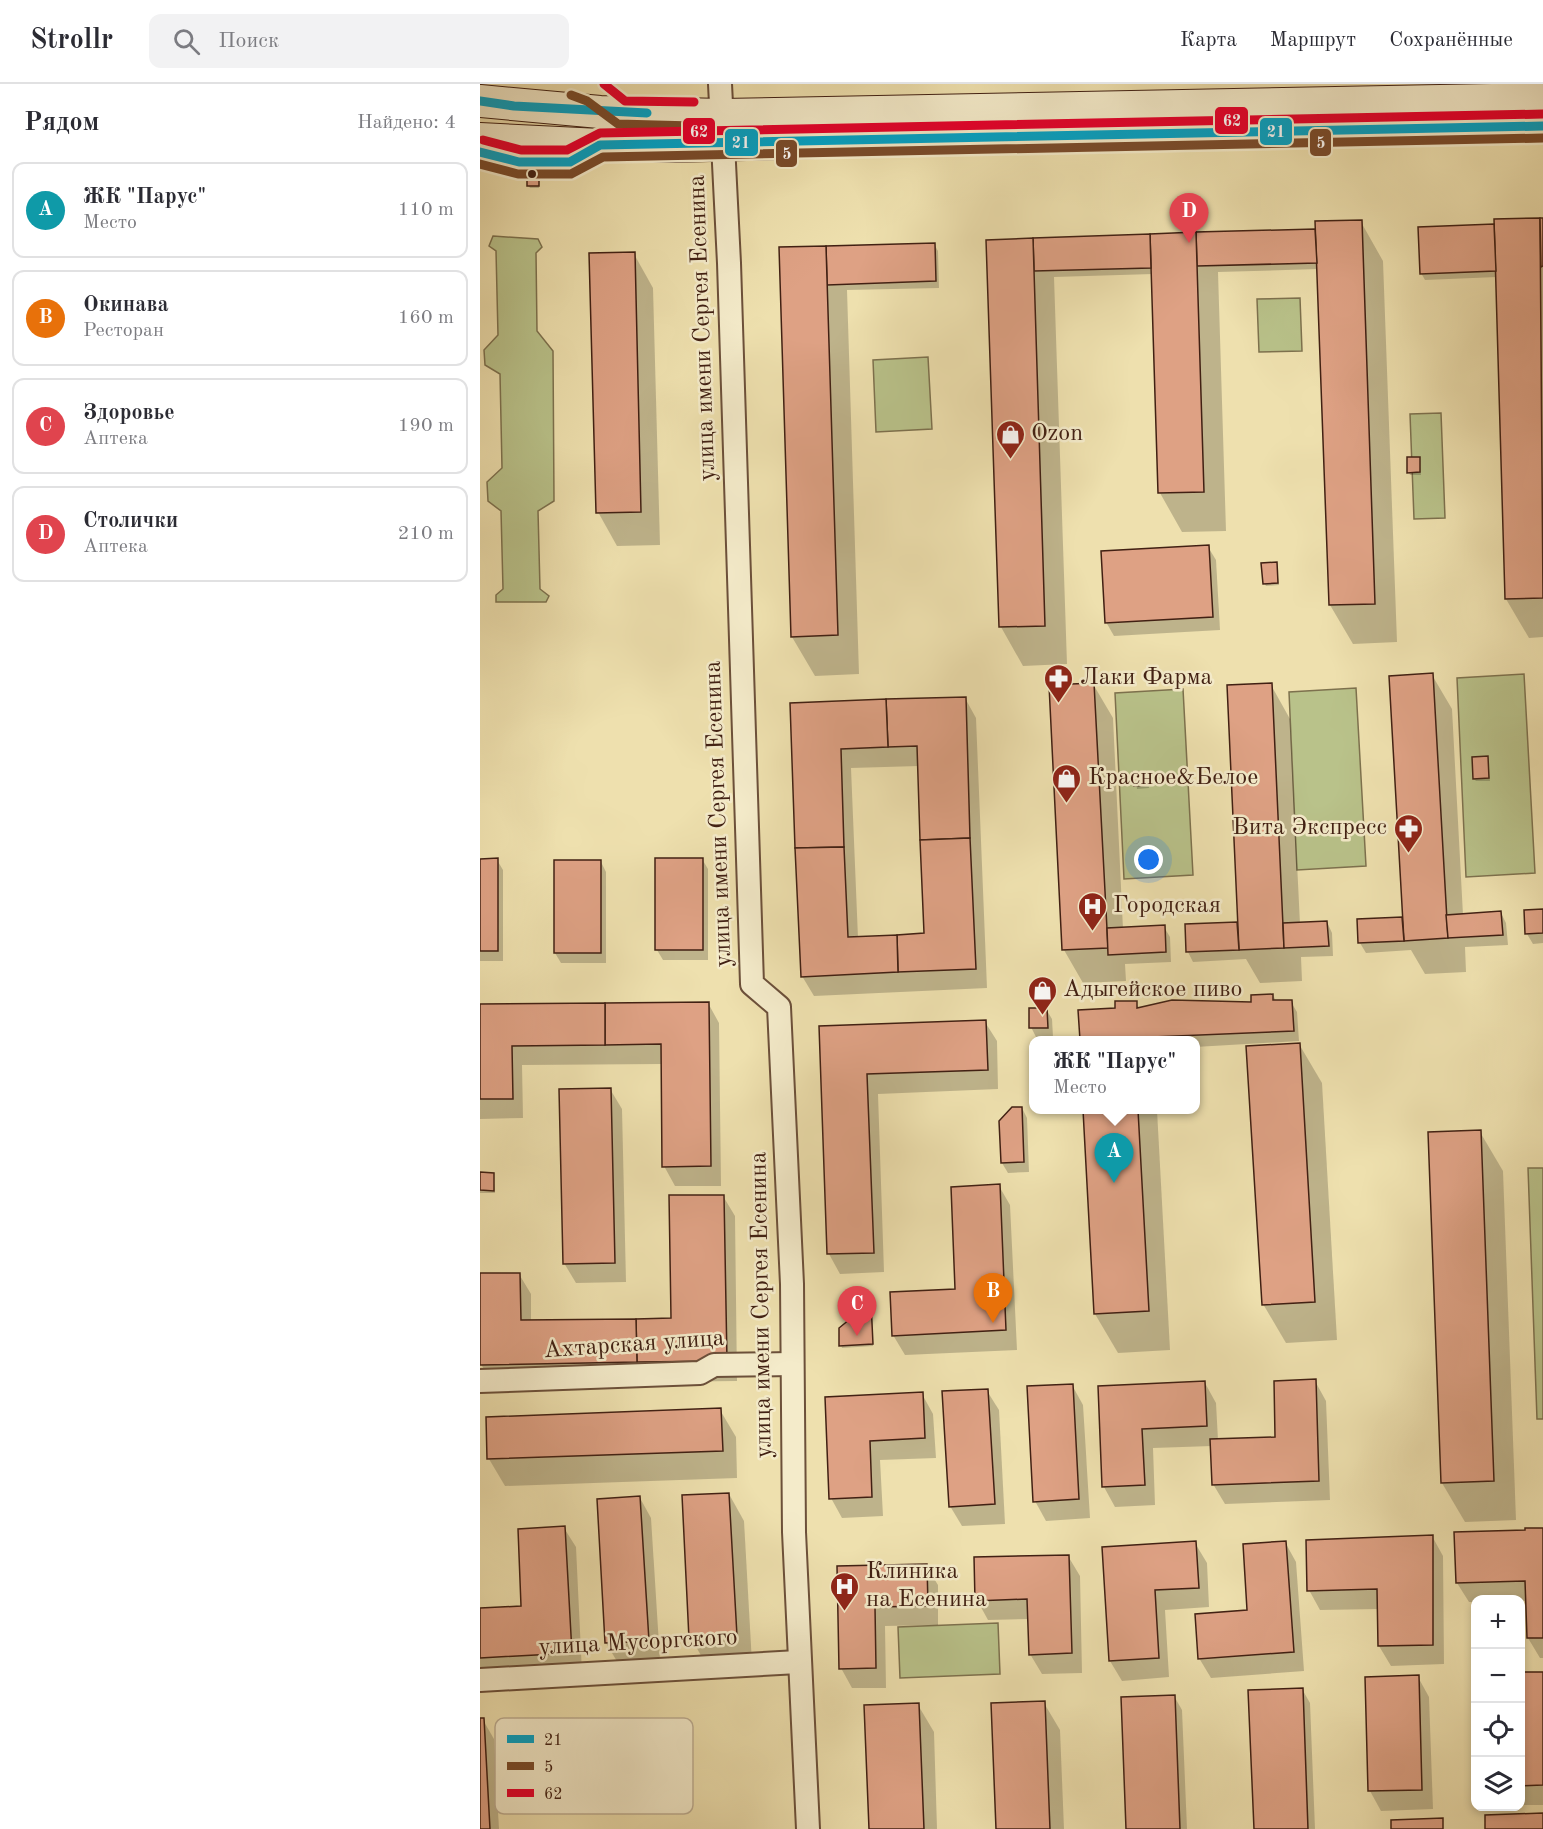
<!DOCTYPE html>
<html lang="ru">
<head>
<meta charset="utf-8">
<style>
  :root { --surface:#fff; --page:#f2f2f3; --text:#2b2b33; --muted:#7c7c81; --line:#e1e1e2; --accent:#8f2418 }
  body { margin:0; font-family:"Old Standard TT",serif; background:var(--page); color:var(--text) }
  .controls { position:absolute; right:18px; bottom:18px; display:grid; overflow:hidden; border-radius:12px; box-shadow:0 3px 9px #0003 }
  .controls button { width:54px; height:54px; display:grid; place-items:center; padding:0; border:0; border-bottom:2px solid var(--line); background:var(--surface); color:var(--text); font:30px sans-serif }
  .you { position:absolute; left:669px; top:776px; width:21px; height:21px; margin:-15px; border:4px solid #fff; border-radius:50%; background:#1a73e8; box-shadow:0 0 0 9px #1a73e833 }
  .badge { display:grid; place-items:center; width:39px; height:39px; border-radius:50%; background:var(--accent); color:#fff; font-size:20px; font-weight:700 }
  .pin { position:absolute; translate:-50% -50px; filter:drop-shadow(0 2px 3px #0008) }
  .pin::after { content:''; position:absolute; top:32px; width:21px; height:18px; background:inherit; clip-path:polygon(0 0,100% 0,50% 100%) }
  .popup { position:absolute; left:549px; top:952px; width:171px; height:78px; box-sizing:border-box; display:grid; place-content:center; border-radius:12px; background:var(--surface); filter:drop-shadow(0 2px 4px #0005); font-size:20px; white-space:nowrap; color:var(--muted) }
  .popup b { font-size:22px; color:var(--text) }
  .popup::after { content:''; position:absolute; left:50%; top:100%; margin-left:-12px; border:12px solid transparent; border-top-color:var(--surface) }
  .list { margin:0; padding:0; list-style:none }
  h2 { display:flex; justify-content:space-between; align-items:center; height:78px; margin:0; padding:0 24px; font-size:26px }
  h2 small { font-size:20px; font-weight:400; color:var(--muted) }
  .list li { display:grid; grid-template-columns:39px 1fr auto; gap:18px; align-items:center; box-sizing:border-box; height:96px; margin:0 12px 12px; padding:0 12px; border:2px solid var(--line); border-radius:12px }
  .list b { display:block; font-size:22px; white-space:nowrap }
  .list p { margin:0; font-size:20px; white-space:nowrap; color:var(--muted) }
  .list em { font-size:20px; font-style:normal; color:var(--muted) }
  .icon { flex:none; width:33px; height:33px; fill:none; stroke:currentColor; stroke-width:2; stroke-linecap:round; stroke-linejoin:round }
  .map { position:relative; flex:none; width:1063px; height:1745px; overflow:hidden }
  header { display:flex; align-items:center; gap:36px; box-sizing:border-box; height:84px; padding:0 30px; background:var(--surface); border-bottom:2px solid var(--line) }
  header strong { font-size:28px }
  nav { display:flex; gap:33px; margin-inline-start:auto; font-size:21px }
  .search { width:420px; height:54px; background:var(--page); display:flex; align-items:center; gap:15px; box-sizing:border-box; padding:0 21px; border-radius:12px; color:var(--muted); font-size:22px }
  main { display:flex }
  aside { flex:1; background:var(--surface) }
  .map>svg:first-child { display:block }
  .green { fill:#b9c28a; stroke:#7d714e; stroke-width:1.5 }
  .shadow { fill:#0003; fill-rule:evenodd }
  .building { fill:#dea184; stroke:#412013; stroke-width:1.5 }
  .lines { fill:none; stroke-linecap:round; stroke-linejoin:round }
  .minor-casing { stroke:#6c503a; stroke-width:26 }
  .secondary-casing { stroke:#412013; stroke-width:34 }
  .minor { stroke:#f4ebca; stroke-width:22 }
  .secondary { stroke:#f4ebca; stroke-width:32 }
  .bus-1-casing { stroke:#f4ebca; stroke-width:14 }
  .bus-2-casing { stroke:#f4ebca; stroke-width:14 }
  .bus-3-casing { stroke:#f4ebca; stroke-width:14 }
  .bus-1 { stroke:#03a2c5; stroke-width:9 }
  .bus-2 { stroke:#7a4b2a; stroke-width:9 }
  .bus-3 { stroke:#e4002b; stroke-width:9 }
  .bus-dot { fill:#412013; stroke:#f4ebca; stroke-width:2 }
  .labels { text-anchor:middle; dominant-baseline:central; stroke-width:5; stroke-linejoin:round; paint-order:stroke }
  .street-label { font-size:24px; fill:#412013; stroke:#f4ebca }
  .poi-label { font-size:24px; fill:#412013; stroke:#f4ebca; text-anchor:start }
  .key { fill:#f4ebca; stroke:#beae93; stroke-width:1.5 }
  .key-label { font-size:16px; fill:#412013 }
  .line-badge { stroke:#f4ebca; stroke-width:2 }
  .badge-label { font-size:16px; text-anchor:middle; font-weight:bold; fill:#fff }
</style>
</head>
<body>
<header>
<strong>Strollr</strong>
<div class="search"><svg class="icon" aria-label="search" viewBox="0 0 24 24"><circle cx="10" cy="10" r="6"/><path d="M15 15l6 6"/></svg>Поиск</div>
<nav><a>Карта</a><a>Маршрут</a><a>Сохранённые</a></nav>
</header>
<main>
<aside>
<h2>Рядом<small>Найдено: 4</small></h2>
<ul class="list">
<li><span class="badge" style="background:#0f9aa8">A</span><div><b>ЖК &quot;Парус&quot;</b><p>Место</p></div><em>110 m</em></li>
<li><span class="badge" style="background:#e8710a">B</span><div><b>Окинава</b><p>Ресторан</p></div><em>160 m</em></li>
<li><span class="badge" style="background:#e0444e">C</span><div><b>Здоровье</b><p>Аптека</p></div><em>190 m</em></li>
<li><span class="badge" style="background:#e0444e">D</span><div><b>Столички</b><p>Аптека</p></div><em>210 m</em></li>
</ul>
</aside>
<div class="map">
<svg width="1063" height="1745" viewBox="0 0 1063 1745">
  <rect width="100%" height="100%" fill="#eee0ae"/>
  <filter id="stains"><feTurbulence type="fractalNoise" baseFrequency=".00333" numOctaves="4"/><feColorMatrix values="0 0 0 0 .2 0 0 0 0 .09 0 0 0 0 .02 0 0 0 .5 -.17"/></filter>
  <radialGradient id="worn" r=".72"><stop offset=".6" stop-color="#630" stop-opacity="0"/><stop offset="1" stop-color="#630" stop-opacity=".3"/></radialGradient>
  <g class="green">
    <polygon points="13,152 58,155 62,163 56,169 57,247 73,267 74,417 58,427 60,505 69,512 66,518 16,518 16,511 23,505 21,427 8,417 7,398 22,384 20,290 5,281 4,266 18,251 16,167 9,162"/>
    <polygon points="820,214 822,267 779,268 777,215"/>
    <polygon points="448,273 452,345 396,348 393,276"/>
    <polygon points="961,329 965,434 934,435 930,330"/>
    <polygon points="1044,590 1055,789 986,793 977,594"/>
    <polygon points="876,604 886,782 817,786 809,608"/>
    <polygon points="703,605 713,791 644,795 635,609"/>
    <polygon points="1048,1084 1063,1084 1063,1335 1057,1335"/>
    <polygon points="518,1539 520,1590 420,1594 418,1543"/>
  </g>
  <g class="shadow">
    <polygon points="58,97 59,104 50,104 48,101"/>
    <polygon points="1063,135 1063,553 1049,554 1026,515 1017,193 945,196 941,189 1013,142 1016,147 1016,137"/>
    <polygon points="881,138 903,177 917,558 873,560 850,521 838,185 738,188 746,447 702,448 680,409 673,190 574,193 587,580 543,582 521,543 508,157 835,146 837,152"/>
    <polygon points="454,160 458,167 459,204 367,206 379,590 335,592 312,553 301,165"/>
    <polygon points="154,170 173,204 180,461 137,462 118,428"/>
    <polygon points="939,375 941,391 930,391 929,389"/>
    <polygon points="728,463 736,476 740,546 634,552 626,538"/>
    <polygon points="796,479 799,501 786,502 784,499"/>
    <polygon points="952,591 972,625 983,831 1021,829 1026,839 1028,861 985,863 986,888 945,890 931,866 886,869 880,859 922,834 924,839"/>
    <polygon points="613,600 633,634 643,845 684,843 690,853 691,878 645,880 646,897 603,899 584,866"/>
    <polygon points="791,601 810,635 820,840 847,838 852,849 853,872 821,873 822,897 780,899 766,875 713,878 708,868 706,841 759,839"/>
    <path d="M485 614 496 634 507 904 334 912 322 892 312 620ZM439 682 446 851 378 854 371 684Z"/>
    <polygon points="1007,674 1010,697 996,697 994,695"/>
    <polygon points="667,689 669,704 657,705 655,690"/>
    <polygon points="177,775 222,775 228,785 228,876 183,876 177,866"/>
    <polygon points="0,776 17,776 23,786 23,877 0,877"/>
    <polygon points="121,778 126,788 126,879 81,879 75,869"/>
    <polygon points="1046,827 1063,827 1063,859 1053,860 1047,850"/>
    <polygon points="793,911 796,917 811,918 817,928 819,957 715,963 715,956 601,956 600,927 637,925 656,918 659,925 773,919"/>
    <polygon points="228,919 239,939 241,1102 195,1102 184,1082 183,980 42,981 43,1034 0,1035 0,922"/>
    <polygon points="566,925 572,935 573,953 556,953 551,943"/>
    <polygon points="505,938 517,957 518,1005 398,1010 404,1188 360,1190 349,1170 340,944"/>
    <polygon points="819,960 842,999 857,1256 806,1259 783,1220"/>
    <polygon points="130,1005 142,1025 146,1198 96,1199 84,1179"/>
    <polygon points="542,1024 547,1034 549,1088 528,1089 522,1079"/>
    <polygon points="605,1026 677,1026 690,1266 638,1269 615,1230"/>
    <polygon points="1000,1048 1023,1087 1036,1436 985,1438 962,1399"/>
    <polygon points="0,1090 13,1090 15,1109 0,1109"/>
    <polygon points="519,1102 530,1121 537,1266 425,1271 413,1251 477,1207"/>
    <polygon points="243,1112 255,1132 257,1297 12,1300 1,1280 0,1191 39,1190 51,1210 51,1238 192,1235"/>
    <polygon points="391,1221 393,1262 362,1264 361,1261"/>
    <polygon points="835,1297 846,1317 850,1416 745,1420 733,1400 732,1362 673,1364 675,1421 635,1423 624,1403 620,1304 725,1299 736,1319 738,1356 797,1354"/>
    <polygon points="592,1301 603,1321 610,1434 566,1437 555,1417"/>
    <polygon points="507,1307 519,1326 525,1440 482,1442 470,1422"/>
    <polygon points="442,1310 453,1330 456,1374 400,1376 403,1432 362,1434 351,1414 346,1314"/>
    <polygon points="240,1326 256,1353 257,1394 25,1402 9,1375 7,1334"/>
    <polygon points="249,1410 264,1437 272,1579 227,1582 211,1554"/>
    <polygon points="160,1414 171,1434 180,1576 138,1579 126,1559 118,1416"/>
    <polygon points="84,1444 96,1463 102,1589 0,1594 0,1525 43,1523"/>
    <polygon points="1063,1446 1063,1574 1060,1574 1048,1554 1047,1517 996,1516 996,1518 989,1518 977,1499 976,1450"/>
    <polygon points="952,1452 963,1472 964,1580 911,1582 899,1562 899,1525 840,1526 829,1506"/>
    <polygon points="805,1458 816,1478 824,1587 731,1594 719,1574 769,1528"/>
    <polygon points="715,1459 727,1479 729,1523 685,1526 689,1593 642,1597 630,1577 623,1465"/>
    <polygon points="588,1472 600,1492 602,1589 562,1590 550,1570 549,1535 508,1536 497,1516"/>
    <polygon points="446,1482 458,1501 458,1541 405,1542 406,1604 372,1604 361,1584 358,1483"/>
    <rect x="1040" y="1590" width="23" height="131"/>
    <polygon points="938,1593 949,1613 953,1725 901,1727 890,1707 886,1594"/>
    <polygon points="822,1605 830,1619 835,1745 775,1745"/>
    <polygon points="694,1612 702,1626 707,1745 648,1745"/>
    <polygon points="564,1619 580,1646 584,1745 517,1745"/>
    <polygon points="438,1621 454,1648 457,1745 391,1745"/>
    <polygon points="0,1636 3,1636 14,1655 19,1745 0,1745"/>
  </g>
  <g class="building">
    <rect x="47" y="96" width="12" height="6"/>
    <polygon points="1060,134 1063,514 1025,515 1014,135"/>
    <polygon points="1060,134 1063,134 1063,182 1061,183"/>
    <polygon points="882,136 895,520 849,521 835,137"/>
    <polygon points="1014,140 1016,187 940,190 938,143"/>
    <polygon points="835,145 837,179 717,182 716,148"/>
    <polygon points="716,148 724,408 678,409 670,150"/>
    <polygon points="670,150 671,184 554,187 553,154"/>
    <polygon points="553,154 565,542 519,543 506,156"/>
    <polygon points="455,159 456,197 347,201 346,162"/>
    <polygon points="346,162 358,551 311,553 299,163"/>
    <polygon points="155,168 161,428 116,429 109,169"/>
    <polygon points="927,373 940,373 940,388 927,389"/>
    <polygon points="729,461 733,533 625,539 621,467"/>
    <polygon points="797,478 798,499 783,500 781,479"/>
    <polygon points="953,589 968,854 924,857 909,592"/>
    <polygon points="614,599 628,864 582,866 569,601"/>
    <polygon points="792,599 804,864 759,866 747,601"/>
    <polygon points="486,613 490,754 440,756 437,662 408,663 406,615"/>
    <polygon points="406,615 408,663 361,665 364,763 315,764 310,619"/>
    <polygon points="1008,672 1009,694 993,695 992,673"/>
    <polygon points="653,688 668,688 669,701 654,702"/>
    <polygon points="490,754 496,885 418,888 417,851 444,849 440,756"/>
    <polygon points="364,763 368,853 417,851 418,888 321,893 315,764"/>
    <polygon points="18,774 18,867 0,867 0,775"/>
    <rect x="175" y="774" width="48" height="92"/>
    <rect x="74" y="776" width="47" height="93"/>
    <polygon points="1063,825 1063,849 1045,850 1044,826"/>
    <polygon points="1021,827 1023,851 968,854 966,831"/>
    <polygon points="922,833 924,857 878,859 877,835"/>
    <polygon points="847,837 849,862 804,864 803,839"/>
    <polygon points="757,838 759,866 706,868 705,840"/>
    <polygon points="685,841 686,868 628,871 627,844"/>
    <polygon points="793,910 793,916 812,916 814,947 600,956 598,926 635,924 635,917 657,917 657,924 692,916 771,918 771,911"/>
    <polygon points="229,918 231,1082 182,1083 181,960 125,961 125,919"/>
    <polygon points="125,919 125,961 32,962 33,1015 0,1015 0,920"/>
    <polygon points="549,924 567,924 568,944 549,944"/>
    <polygon points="506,936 508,986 387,990 394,1169 347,1170 339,942"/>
    <polygon points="820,959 835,1218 782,1221 766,962"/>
    <polygon points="131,1004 135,1179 83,1180 79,1005"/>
    <polygon points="532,1023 542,1023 544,1078 521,1079 519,1037"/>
    <polygon points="603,1026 658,1026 669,1227 614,1230"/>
    <polygon points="1001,1046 1014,1397 961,1399 948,1048"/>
    <polygon points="0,1088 14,1089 14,1107 0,1106"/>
    <polygon points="520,1100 526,1246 412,1252 410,1208 475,1205 471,1103"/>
    <polygon points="189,1111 244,1111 247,1277 157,1278 156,1235 191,1234"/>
    <polygon points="0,1189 40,1189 41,1236 156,1235 157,1278 0,1281"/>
    <polygon points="391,1218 393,1260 359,1262 359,1244"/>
    <polygon points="836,1295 839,1397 732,1401 730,1355 795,1353 794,1297"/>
    <polygon points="725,1297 727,1342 662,1345 665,1401 622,1403 618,1302"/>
    <polygon points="593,1300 599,1415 553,1418 547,1302"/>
    <polygon points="508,1305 515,1420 469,1423 462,1307"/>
    <polygon points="443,1308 445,1354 390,1357 392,1413 349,1415 345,1313"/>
    <polygon points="241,1324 243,1367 7,1375 6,1333"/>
    <polygon points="249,1409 257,1552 209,1555 202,1411"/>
    <polygon points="160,1412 169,1557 125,1559 117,1415"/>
    <polygon points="85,1442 92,1569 0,1574 0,1524 41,1522 38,1445"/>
    <polygon points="1045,1444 1063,1444 1063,1554 1047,1554 1045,1497 976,1499 974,1448 1045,1446"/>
    <polygon points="953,1451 953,1561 898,1562 897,1505 827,1507 826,1456"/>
    <polygon points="716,1457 719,1504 675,1506 679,1574 629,1577 622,1463"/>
    <polygon points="806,1457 814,1568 718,1575 715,1530 767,1526 763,1460"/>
    <polygon points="589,1471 592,1569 549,1571 547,1515 495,1517 494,1473"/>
    <polygon points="447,1480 448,1522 395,1523 396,1584 359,1585 357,1482"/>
    <polygon points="1040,1588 1063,1588 1063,1701 1040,1702"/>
    <polygon points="939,1591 942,1706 888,1707 885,1593"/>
    <polygon points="823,1604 828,1745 774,1745 768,1606"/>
    <polygon points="695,1611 700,1745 646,1745 641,1613"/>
    <polygon points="565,1617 570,1745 516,1745 511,1619"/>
    <polygon points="439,1619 444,1745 389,1745 384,1621"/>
    <polygon points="0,1634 4,1634 10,1745 0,1745"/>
    <polygon points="1063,1729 1063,1745 1005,1745 1005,1731"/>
    <polygon points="963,1734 963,1745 911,1745 911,1736"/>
  </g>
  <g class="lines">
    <defs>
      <g id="minor">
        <polyline points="240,0 249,179 272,900 299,923 312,1200 314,1448 328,1745"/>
        <polyline points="0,1297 220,1289 234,1281 311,1280"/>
        <polyline points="0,1596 318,1578"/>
      </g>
      <g id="secondary">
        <polyline points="0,17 120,28 242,31 1063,15"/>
        <polyline points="0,55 120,61 195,62 726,47 1063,42"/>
      </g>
    </defs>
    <use href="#minor" class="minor-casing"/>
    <use href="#secondary" class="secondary-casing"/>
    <use href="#minor" class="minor"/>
    <use href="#secondary" class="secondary"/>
    <defs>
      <g id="bus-1">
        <polyline points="0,17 34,22 167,29"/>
        <polyline points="0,68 39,78 90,78 120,61 1063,42"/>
      </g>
      <g id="bus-2">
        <polyline points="91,11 107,17 138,40 214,42"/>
        <polyline points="0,80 38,90 91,90 123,73 1063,54"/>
      </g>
      <g id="bus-3">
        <polyline points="124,0 145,17 214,18"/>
        <polyline points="3,56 41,66 87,66 120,49 1063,30"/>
      </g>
    </defs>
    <use href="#bus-1" class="bus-1-casing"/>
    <use href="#bus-2" class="bus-2-casing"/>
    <use href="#bus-3" class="bus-3-casing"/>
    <use href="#bus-1" class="bus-1"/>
    <use href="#bus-2" class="bus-2"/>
    <use href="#bus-3" class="bus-3"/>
  </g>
  <defs>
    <symbol id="shop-pin" viewBox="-11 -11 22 30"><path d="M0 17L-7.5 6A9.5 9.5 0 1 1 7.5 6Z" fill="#8f2418" stroke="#f4ebca"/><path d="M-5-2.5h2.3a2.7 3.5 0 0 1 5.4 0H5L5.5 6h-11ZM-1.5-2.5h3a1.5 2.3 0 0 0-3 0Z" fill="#fff"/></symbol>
    <symbol id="pharmacy-pin" viewBox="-11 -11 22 30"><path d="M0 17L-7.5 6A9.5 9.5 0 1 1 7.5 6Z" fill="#8f2418" stroke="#f4ebca"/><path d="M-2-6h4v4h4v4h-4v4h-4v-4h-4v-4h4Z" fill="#fff"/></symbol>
    <symbol id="hospital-pin" viewBox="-11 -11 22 30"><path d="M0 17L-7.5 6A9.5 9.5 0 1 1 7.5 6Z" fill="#8f2418" stroke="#f4ebca"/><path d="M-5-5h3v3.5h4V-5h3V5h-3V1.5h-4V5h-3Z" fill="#fff"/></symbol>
  </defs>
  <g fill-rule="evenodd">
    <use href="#shop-pin" x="514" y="334" width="33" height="45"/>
    <use href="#pharmacy-pin" x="562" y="578" width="33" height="45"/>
    <use href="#shop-pin" x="570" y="678" width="33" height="45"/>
    <use href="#pharmacy-pin" x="912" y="728" width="33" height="45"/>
    <use href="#hospital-pin" x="596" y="806" width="33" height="45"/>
    <use href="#shop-pin" x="546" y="890" width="33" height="45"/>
    <use href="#hospital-pin" x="348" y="1486" width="33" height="45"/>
  </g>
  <circle class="bus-dot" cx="52" cy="90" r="5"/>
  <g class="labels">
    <g class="street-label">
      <text transform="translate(223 244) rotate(-92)">улица имени Сергея Есенина</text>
      <text transform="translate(239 730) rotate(-92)">улица имени Сергея Есенина</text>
      <text transform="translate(282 1221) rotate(-91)">улица имени Сергея Есенина</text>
      <text transform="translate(154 1261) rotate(-4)">Ахтарская улица</text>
      <text transform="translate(158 1559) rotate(-3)">улица Мусоргского</text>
    </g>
    <g class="poi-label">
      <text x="551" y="350">Ozon</text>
      <text x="600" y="594">Лаки Фарма</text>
      <text x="608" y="694">Красное&amp;Белое</text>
      <text x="907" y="744" text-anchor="end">Вита Экспресс</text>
      <text x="633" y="822">Городская</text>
      <text x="583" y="906">Адыгейское пиво</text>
      <text x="386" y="1488">Клиника<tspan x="386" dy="28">на Есенина</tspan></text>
    </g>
  </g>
  <rect x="15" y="1634" width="198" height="96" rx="9" class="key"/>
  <rect x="27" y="1651" width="27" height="8" fill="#03a2c5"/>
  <rect x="27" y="1678" width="27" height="8" fill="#7a4b2a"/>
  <rect x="27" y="1705" width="27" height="8" fill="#e4002b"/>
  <g class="key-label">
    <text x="64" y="1661">21</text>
    <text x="64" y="1688">5</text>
    <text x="64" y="1715">62</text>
  </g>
  <g class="line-badge">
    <rect x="734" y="22" width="35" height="29" rx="6" fill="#e4002b"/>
    <rect x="202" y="33" width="34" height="28" rx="6" fill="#e4002b"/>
    <rect x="779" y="33" width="34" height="29" rx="6" fill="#03a2c5"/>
    <rect x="244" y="44" width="35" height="29" rx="6" fill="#03a2c5"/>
    <rect x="829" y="44" width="23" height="29" rx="6" fill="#7a4b2a"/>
    <rect x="295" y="55" width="23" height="29" rx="6" fill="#7a4b2a"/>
  </g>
  <g class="badge-label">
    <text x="752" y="42">62</text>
    <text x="219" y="53">62</text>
    <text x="796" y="53">21</text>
    <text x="261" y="64">21</text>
    <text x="841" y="64">5</text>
    <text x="307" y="75">5</text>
  </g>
  <rect width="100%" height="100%" filter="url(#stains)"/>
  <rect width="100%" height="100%" fill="url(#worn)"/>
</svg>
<div class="controls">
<button>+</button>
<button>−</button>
<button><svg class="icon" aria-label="locate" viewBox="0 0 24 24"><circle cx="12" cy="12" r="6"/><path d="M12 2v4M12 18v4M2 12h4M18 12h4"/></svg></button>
<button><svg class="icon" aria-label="layers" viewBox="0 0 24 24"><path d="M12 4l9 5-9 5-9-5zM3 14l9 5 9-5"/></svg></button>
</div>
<div class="you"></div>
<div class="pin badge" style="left:634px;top:1099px;background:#0f9aa8">A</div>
<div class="popup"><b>ЖК &quot;Парус&quot;</b>Место</div>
<div class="pin badge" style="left:513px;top:1239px;background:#e8710a">B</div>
<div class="pin badge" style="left:377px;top:1252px;background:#e0444e">C</div>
<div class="pin badge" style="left:709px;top:159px;background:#e0444e">D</div>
</div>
</main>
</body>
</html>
